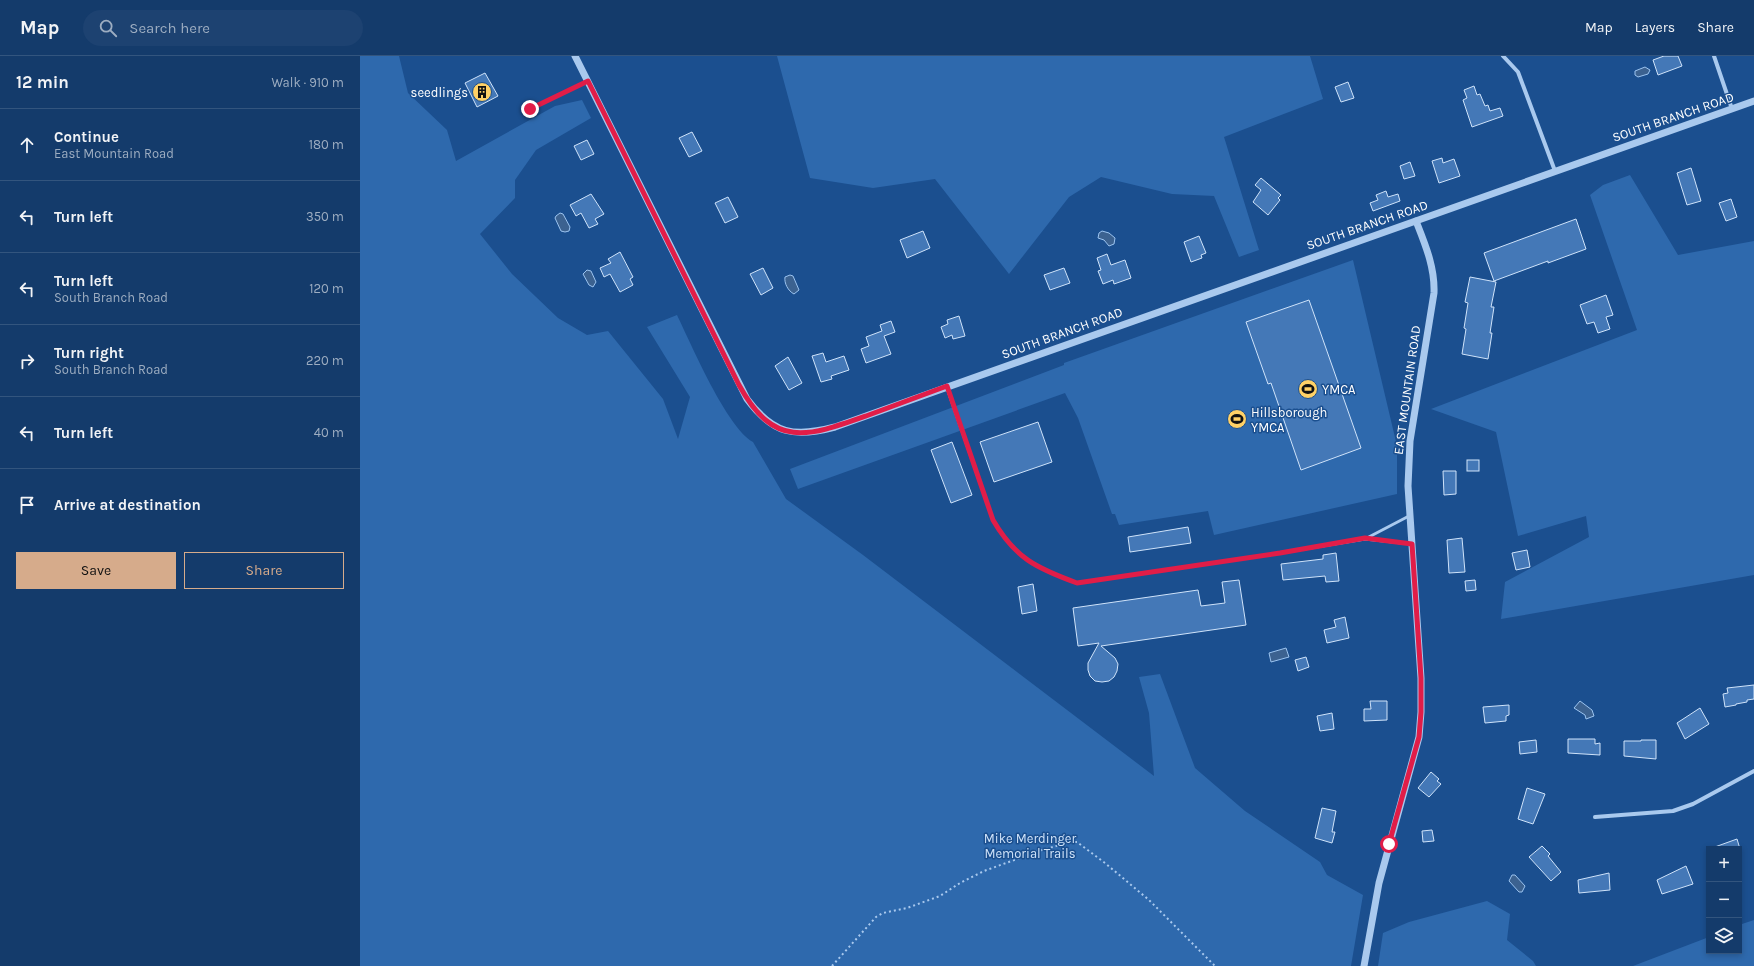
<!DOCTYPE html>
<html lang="en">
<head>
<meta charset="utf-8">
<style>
  :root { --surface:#143b6b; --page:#1d4271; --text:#f1f3f6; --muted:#9dadc1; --line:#33557e; --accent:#d6ab8b }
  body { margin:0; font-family:Karla,sans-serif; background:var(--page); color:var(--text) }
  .controls { position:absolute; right:12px; bottom:12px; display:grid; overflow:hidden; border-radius:0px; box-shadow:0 2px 6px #0003 }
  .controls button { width:36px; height:36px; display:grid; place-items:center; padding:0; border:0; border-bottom:1px solid var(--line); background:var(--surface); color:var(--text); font:20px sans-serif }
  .stop { position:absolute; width:12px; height:12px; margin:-9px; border:3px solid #e11d48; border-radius:50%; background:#fff }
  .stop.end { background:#e11d48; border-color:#fff; box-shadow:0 1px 4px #0008 }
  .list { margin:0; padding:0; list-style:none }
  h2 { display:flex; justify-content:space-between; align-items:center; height:52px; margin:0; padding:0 16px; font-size:17px }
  h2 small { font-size:13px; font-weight:400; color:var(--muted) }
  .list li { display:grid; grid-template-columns:26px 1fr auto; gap:12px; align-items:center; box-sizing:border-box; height:72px; padding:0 16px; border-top:1px solid var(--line) }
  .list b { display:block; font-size:15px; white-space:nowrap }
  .list p { margin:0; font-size:13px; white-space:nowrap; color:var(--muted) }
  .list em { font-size:13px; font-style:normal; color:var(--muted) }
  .actions { display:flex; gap:8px; padding:12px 16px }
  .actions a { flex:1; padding:9px 0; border:1px solid var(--accent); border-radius:0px; text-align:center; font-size:14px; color:var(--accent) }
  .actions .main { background:var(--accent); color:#111 }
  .icon { flex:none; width:22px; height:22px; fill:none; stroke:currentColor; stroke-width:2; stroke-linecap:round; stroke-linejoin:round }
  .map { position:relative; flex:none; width:1394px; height:910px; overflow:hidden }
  header { display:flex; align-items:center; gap:24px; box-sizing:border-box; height:56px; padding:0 20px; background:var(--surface); border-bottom:1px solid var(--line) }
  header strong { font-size:19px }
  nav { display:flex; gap:22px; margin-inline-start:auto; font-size:14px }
  .search { width:280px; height:36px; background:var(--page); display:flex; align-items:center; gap:10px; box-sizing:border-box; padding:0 14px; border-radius:22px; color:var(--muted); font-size:15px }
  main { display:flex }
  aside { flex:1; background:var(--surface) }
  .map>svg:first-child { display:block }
  .green { fill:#2e69ad }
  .water { fill:#3c6290; stroke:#9cc4f0 }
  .building { fill:#4478b7; stroke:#cfe3fa }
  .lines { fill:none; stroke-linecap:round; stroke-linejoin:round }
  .path { stroke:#a9c9ee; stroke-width:2; stroke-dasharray:2 3; stroke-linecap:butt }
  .service { stroke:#a9c9ee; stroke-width:3 }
  .minor { stroke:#a9c9ee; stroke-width:4 }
  .tertiary { stroke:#a9c9ee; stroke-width:7 }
  .route { stroke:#e11d48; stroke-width:5 }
  .labels { text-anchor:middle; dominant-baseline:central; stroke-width:3; stroke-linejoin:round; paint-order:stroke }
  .poi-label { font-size:13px; fill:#fff; stroke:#1b4f8f; text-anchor:start }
  .street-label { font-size:13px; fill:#fff; stroke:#1b4f8f }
  .park-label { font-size:13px; fill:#cfe3fa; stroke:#1b4f8f }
</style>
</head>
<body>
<header>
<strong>Map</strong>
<div class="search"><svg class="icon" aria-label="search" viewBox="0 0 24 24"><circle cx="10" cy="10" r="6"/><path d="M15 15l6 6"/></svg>Search here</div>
<nav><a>Map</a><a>Layers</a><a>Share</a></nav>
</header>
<main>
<aside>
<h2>12 min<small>Walk · 910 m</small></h2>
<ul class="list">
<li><svg class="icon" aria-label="ahead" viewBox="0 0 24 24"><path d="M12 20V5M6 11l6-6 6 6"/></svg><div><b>Continue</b><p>East Mountain Road</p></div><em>180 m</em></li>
<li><svg class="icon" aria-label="left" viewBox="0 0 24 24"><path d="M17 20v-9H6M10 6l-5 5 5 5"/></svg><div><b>Turn left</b></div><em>350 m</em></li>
<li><svg class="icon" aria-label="left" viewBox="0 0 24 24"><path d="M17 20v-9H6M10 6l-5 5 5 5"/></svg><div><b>Turn left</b><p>South Branch Road</p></div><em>120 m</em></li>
<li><svg class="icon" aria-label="right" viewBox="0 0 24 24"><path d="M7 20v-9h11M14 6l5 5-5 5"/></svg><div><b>Turn right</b><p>South Branch Road</p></div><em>220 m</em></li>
<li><svg class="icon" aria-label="left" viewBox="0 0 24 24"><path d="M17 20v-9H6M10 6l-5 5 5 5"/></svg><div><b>Turn left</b></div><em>40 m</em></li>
<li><svg class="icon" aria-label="arrive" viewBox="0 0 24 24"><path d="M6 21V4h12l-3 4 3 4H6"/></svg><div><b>Arrive at destination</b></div></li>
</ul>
<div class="actions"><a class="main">Save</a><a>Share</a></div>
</aside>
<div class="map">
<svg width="1394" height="910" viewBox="0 0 1394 910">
  <rect width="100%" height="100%" fill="#1b4f8f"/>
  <g class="green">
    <path d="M0 0H39L48 37 87 74 96 105 195 50 222 44 231 62 176 94 155 124V142L120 178 152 218 198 262 227 279 248 275 303 343 318 383 330 341 287 271 317 259C331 288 367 372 393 386L426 443 503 499 794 720 789 657 779 621 800 618 835 712 885 755 960 806 967 819 1003 839 991 910H0Z"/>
    <polygon points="417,0 950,0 963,43 864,81 899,194 879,201 854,140 812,138 741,121 709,141 649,218 575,123 513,132 450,122"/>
    <polygon points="1270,119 1318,199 1394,185 1394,519 1141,563 1145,526 1229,481 1226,460 1158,480 1136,376 1071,353 1277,274 1230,139 1243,129"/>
    <polygon points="993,204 1037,390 1037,438 854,479 848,455 759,469 755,458 752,458 718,362 705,337 438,433 430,413 704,309 704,307"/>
    <polygon points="1127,845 1150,858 1147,884 1173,905 1176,910 1018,910 1023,877 1049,866"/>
    <polygon points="1394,864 1394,910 1273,910 1349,881 1349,895 1379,895 1379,869"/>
  </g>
  <g class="water">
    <polygon points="1285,11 1290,14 1288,18 1278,21 1275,19 1275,15"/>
    <polygon points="200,157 203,158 210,171 209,175 205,176 201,175 195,162 196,160"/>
    <polygon points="742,175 749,177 755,182 754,188 749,190 744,184 738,182 739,177"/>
    <polygon points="227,214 231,215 236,226 233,231 229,229 223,218"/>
    <path d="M430 219 433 220 439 234 434 238C428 235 424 227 425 221Z"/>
    <polygon points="926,592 929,601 911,606 909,597"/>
    <polygon points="1220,645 1232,654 1234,660 1226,663 1225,659 1214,652"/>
    <polygon points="1152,819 1155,819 1165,830 1162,836 1159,836 1149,825"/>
  </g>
  <g class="building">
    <polygon points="1304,0 1318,0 1322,10 1298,19 1293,4"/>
    <polygon points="125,17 138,40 117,51 105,27"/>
    <polygon points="988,26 994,42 981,46 975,31"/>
    <polygon points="1114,30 1117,39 1120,38 1125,50 1128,49 1130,55 1140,52 1143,60 1112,71 1103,44 1107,42 1104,34"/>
    <polygon points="332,76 342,95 329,101 319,82"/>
    <polygon points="227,84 234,98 221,104 214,90"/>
    <polygon points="1082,102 1083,107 1094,103 1100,120 1079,127 1072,105"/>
    <polygon points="1050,106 1055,120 1044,123 1040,110"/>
    <polygon points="1331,112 1341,145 1327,149 1317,117"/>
    <polygon points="901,122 921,139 918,142 920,144 908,159 893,146 901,134 895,129"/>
    <polygon points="1026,135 1028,141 1038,138 1040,145 1013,155 1010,147 1018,144 1016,139"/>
    <polygon points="231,138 244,158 235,163 238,168 229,172 221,157 216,160 210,149"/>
    <polygon points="368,141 378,161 365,167 355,147"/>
    <polygon points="1371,143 1377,161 1366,165 1359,147"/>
    <polygon points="1216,163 1226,193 1188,207 1188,205 1134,225 1124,197"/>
    <polygon points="563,175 570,192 547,202 540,184"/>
    <polygon points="839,180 846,197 841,199 842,202 831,206 824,186"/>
    <polygon points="260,196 273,221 270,223 273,229 260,236 250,218 244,221 240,212 251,207 248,203"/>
    <polygon points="747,198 751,209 765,204 771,222 754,228 753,224 743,228 738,215 741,214 737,202"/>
    <polygon points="403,212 413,232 401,239 390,218"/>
    <polygon points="704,212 710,227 690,234 684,219"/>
    <polygon points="1110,221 1136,226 1131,251 1134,251 1130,277 1132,277 1128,303 1102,298 1106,273 1104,272 1108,247 1105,246"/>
    <polygon points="1246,239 1253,259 1246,261 1250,273 1238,277 1234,266 1227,268 1220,249"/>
    <polygon points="949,244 1001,392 941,414 911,327 908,328 886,266"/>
    <polygon points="599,260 605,280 593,283 592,279 585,282 581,271 588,268 587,264"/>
    <polygon points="531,265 535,276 524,280 531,298 506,307 501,293 509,290 506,281 522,275 520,269"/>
    <polygon points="463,297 466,306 484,300 489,314 471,320 472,323 461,326 452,300"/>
    <polygon points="428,301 442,327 429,334 415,310"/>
    <polygon points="678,366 692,406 634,426 620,386"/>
    <polygon points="592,386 612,439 591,447 571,394"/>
    <rect x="1107" y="404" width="12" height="11"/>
    <polygon points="1083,415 1096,415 1096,438 1084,439"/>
    <polygon points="828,471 831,487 770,496 768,481"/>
    <polygon points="1102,482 1105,516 1089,517 1087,484"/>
    <polygon points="1167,494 1170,511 1156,514 1152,497"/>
    <polygon points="976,497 979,525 966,526 965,520 923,524 921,508 963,503 963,499"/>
    <polygon points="879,524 886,569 741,590 755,602 758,608 757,615 754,621 749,625 742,626 735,625 730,620 728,614 728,607 739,587 718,590 713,552 838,534 841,550 865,547 862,526"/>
    <polygon points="1115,524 1116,534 1106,535 1105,525"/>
    <polygon points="673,528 677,555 662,558 658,531"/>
    <polygon points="985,561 989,582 967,587 964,574 976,571 974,564"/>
    <polygon points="946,601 949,611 938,615 935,604"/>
    <polygon points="1394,629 1394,643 1387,644 1387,646 1376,648 1376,649 1365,651 1363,638 1368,637 1367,632"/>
    <polygon points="1010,645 1027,645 1027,664 1004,665 1004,653 1011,653"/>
    <polygon points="1149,649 1149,659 1146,660 1146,665 1125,667 1123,651"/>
    <polygon points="1340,652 1349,668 1325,683 1317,667"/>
    <polygon points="972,657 974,673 960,675 957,660"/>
    <polygon points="1208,683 1235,683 1235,688 1240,687 1240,699 1208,697"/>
    <polygon points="1176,684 1177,696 1160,698 1159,686"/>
    <polygon points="1281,684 1296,684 1296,703 1264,700 1264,685 1281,685"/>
    <polygon points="1071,716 1079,723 1077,725 1081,728 1069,741 1058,732"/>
    <polygon points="1167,732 1185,738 1173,768 1158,763"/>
    <polygon points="962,752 976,755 972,776 975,776 972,787 955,782"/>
    <polygon points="1072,774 1074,785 1063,786 1062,775"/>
    <polygon points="1377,783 1380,793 1352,793 1352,792"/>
    <polygon points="1182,790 1190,798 1188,800 1201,816 1191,825 1169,801"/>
    <polygon points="1326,810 1333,828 1302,838 1297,824"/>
    <polygon points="1249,817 1250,834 1219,837 1218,824"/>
  </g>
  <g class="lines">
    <polyline class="path" points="472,910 516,861 523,857 547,852 580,840 600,827 624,815 679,795 710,786 717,786 745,807 789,844 855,910"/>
    <g class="service">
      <polyline points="170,53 228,25"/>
      <path d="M587 332 633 464C655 502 676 512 717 527L920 497 1005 483 1049 460"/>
      <polyline points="1005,483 1051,488"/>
    </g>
    <g class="minor">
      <polyline points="1143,0 1158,16 1195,115"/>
      <polyline points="1354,0 1372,53"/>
      <polyline points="1235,761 1313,755 1333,748 1394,715"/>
    </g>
    <g class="tertiary">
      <path d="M215 0 387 343C413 378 434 382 475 371L1394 45"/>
      <path d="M1004 910 1019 827 1059 681 1061 656V622L1048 430 1050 385 1074 237C1075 211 1065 188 1056 165"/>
    </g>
  </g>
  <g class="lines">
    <path class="route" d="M170 53 228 25 379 329C414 393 447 381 506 360 533 350 560 340 587 330L633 464C655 502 676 512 717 527L920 497 1005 482 1052 488 1061 622V656L1059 681 1029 788"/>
  </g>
  <defs>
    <symbol id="building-disc" viewBox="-11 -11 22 22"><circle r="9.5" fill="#ffd166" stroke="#1b4f8f"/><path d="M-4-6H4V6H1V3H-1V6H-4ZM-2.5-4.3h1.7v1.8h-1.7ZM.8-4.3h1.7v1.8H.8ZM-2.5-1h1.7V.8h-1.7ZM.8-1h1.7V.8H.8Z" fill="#111"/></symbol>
    <symbol id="stadium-disc" viewBox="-11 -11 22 22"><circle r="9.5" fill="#ffd166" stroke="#1b4f8f"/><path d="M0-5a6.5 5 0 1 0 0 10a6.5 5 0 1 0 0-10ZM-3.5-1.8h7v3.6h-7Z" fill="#111"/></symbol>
  </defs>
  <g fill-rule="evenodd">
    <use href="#building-disc" x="111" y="25" width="22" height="22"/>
    <use href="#stadium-disc" x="937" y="322" width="22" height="22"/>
    <use href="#stadium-disc" x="866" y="352" width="22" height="22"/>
  </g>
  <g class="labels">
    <g class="poi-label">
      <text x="108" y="36" text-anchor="end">seedlings</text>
      <text x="962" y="333">YMCA</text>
      <text x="891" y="356">Hillsborough<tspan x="891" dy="15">YMCA</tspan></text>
    </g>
    <g class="street-label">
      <text transform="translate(1313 61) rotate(-19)">SOUTH BRANCH ROAD</text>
      <text transform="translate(1007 169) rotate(-19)">SOUTH BRANCH ROAD</text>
      <text transform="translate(702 277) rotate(-20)">SOUTH BRANCH ROAD</text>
      <text transform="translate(1047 334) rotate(-82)">EAST MOUNTAIN ROAD</text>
    </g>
    <g class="park-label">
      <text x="670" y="782">Mike Merdinger<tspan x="670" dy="15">Memorial Trails</tspan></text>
    </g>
  </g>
</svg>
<div class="controls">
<button>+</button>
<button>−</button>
<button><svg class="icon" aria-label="layers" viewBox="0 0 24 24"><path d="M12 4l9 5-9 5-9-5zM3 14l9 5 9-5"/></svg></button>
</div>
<div class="stop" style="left:1029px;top:788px"></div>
<div class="stop end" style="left:170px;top:53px"></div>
</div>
</main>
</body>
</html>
